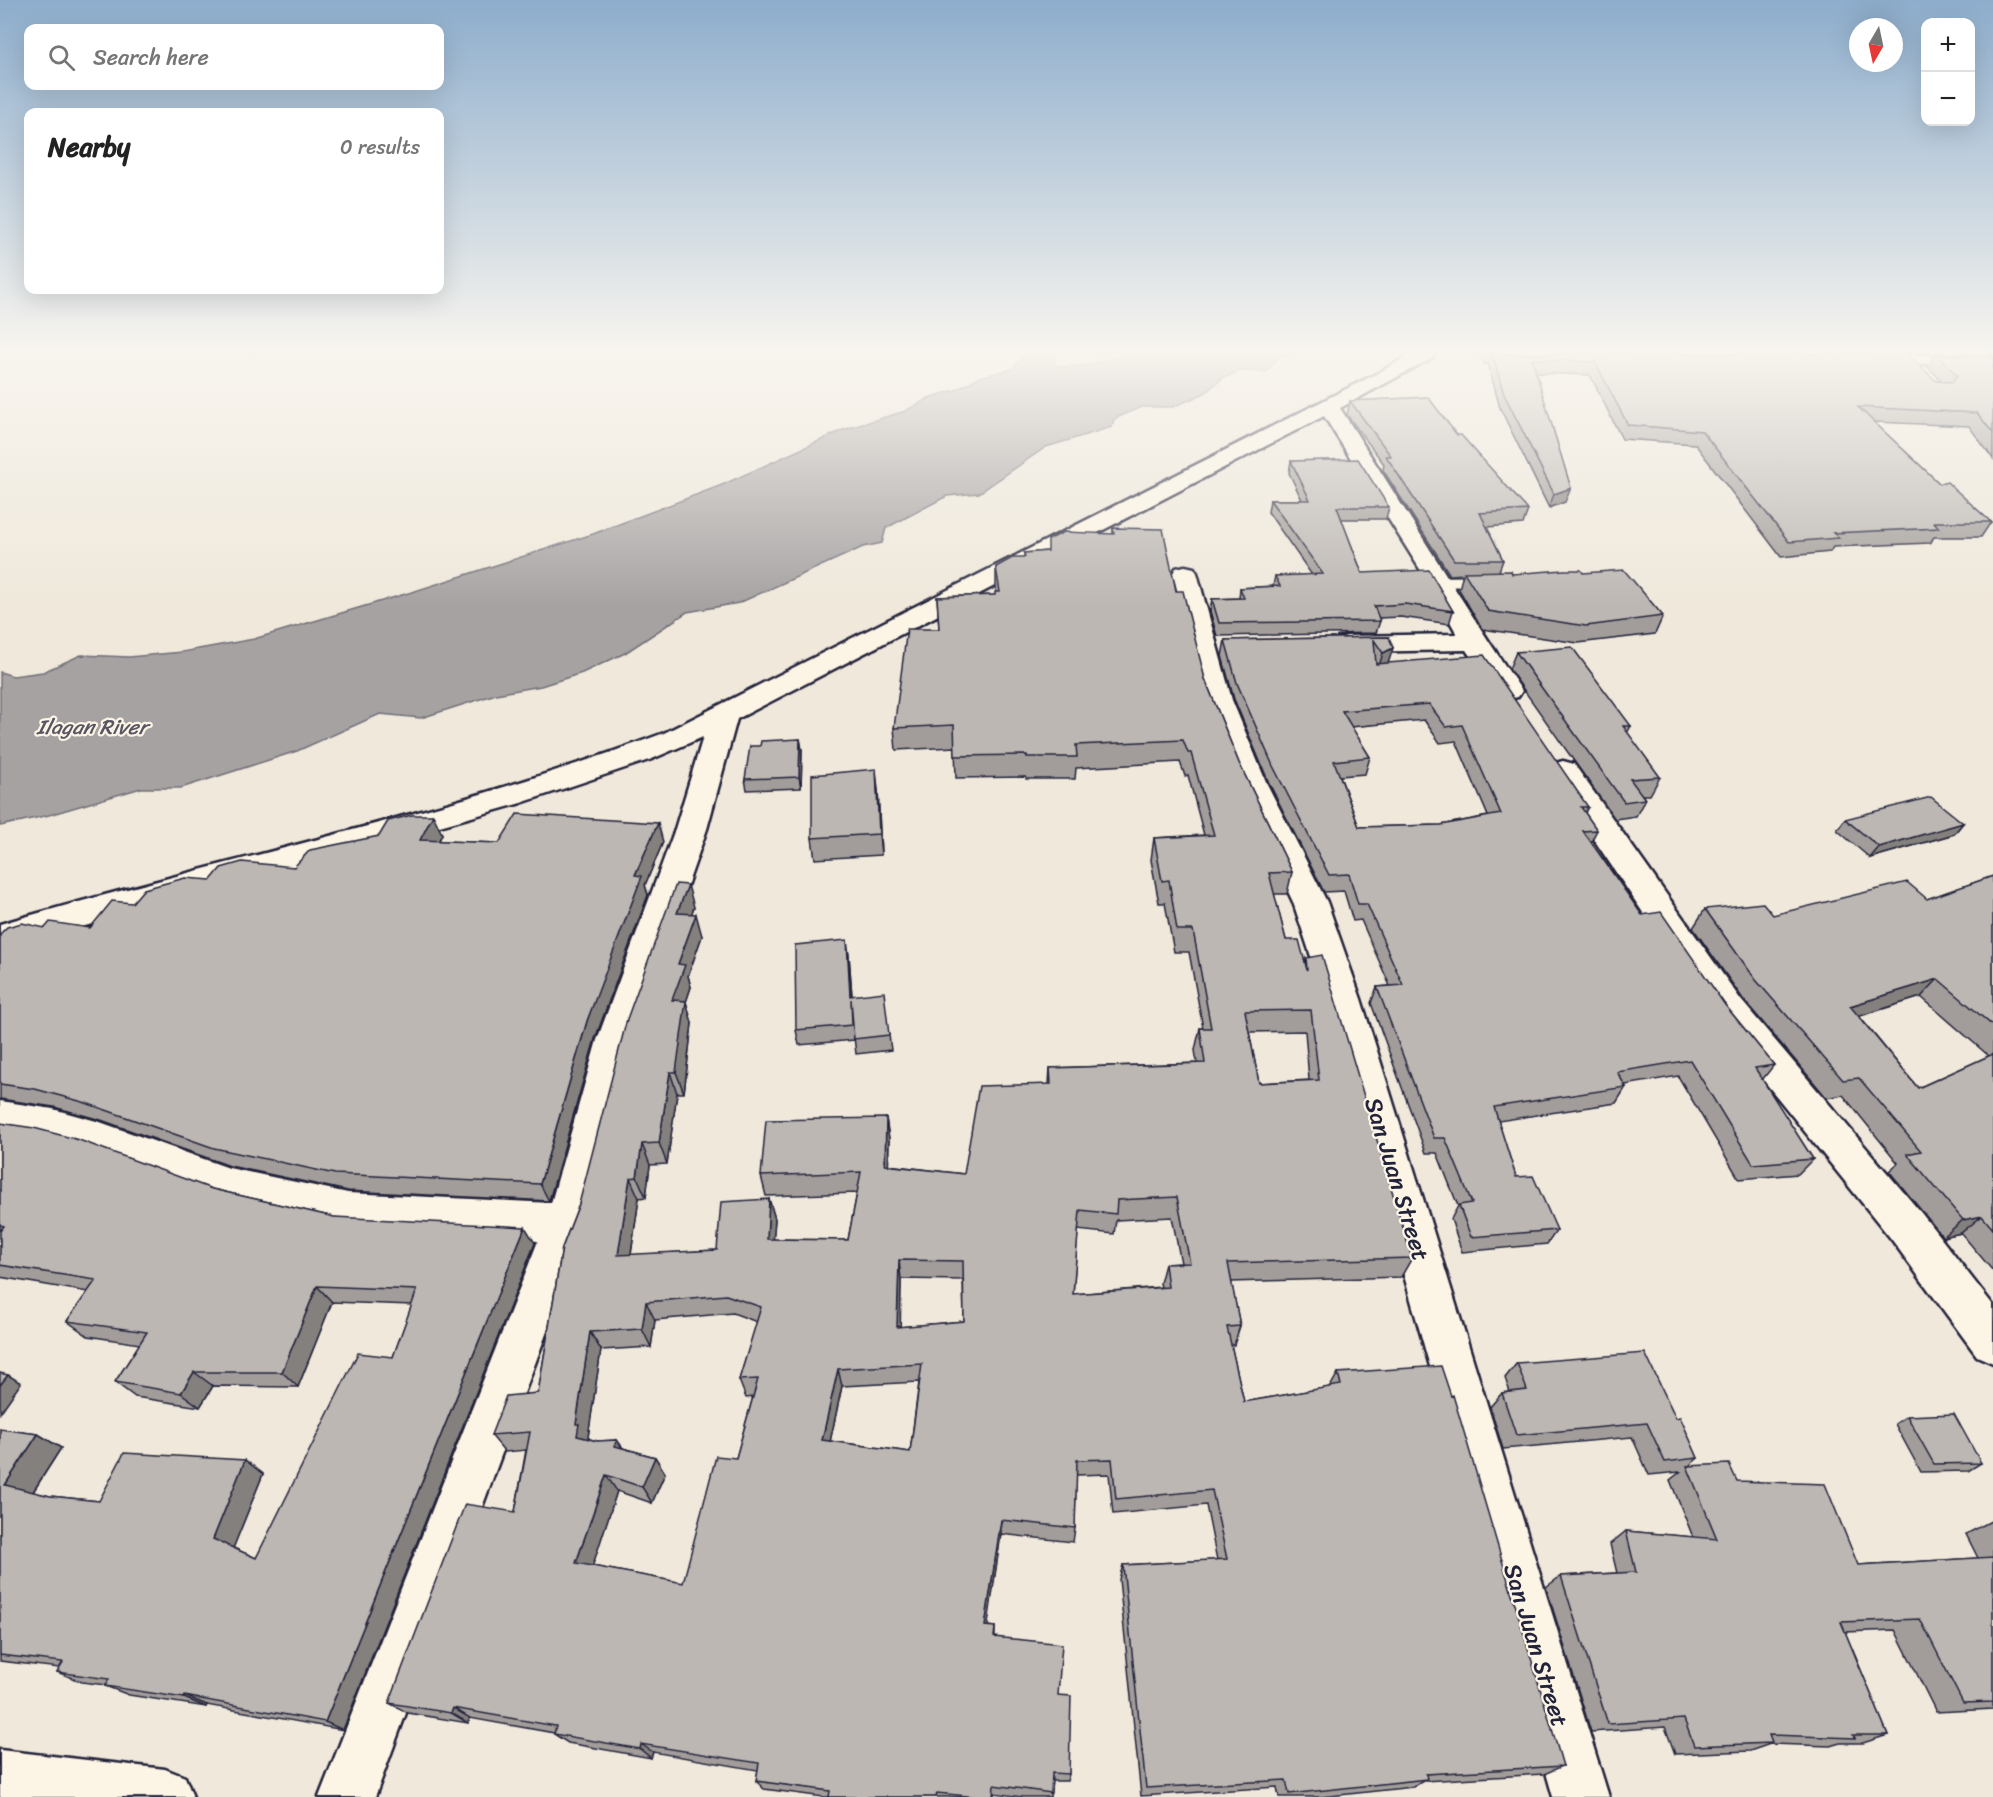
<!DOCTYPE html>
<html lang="en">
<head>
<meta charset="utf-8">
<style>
  :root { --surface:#fff; --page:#f2f2f2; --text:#222; --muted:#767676; --line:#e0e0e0 }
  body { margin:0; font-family:Sriracha,sans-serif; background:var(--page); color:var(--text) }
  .controls { position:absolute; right:18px; top:18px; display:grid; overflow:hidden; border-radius:12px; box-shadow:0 6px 24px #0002 }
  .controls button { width:54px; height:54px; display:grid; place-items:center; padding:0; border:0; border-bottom:2px solid var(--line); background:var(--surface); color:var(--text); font:30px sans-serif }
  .compass { position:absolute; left:1849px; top:18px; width:54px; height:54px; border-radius:50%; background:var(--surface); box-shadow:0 6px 24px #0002; rotate:189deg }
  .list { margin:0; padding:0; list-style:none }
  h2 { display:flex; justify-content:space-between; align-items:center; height:78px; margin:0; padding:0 24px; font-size:26px }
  h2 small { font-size:20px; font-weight:400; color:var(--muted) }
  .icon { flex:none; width:33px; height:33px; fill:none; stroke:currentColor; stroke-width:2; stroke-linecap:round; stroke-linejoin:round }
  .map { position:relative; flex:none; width:1993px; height:1797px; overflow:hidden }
  .search { position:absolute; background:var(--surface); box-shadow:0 6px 24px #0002; left:24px; top:24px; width:420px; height:66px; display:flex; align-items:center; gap:15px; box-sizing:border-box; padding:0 21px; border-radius:12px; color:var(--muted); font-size:22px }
  .panel { position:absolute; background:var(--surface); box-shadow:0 6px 24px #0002; left:24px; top:108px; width:420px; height:186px; border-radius:12px }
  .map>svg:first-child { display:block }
  .water { fill:#a6a2a2; stroke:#716f79; stroke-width:1.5 }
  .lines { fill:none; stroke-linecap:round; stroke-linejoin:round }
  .lane-casing { stroke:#22223b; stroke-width:4 }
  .street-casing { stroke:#22223b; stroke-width:5 }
  .secondary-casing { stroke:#22223b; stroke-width:5 }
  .lane { fill:#fcf5e5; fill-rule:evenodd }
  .street { fill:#fcf5e5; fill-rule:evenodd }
  .secondary { fill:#fcf5e5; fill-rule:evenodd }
  .wall { fill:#a29d9a; stroke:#22223b; stroke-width:1.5; fill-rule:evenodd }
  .shaded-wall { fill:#84807d; stroke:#22223b; stroke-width:1.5 }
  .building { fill:#bcb7b3; stroke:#22223b; stroke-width:1.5; fill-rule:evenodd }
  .labels { text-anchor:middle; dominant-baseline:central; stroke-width:4.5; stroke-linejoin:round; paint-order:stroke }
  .water-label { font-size:21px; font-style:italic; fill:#575564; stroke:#fcf5e5 }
  .near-street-label { font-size:24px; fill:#22223b; stroke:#fcf5e5 }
</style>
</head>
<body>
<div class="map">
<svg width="1993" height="1797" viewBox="0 0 1993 1797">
  <rect width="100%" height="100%" fill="#efe8db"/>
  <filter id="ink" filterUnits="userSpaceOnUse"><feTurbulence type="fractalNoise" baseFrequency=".0167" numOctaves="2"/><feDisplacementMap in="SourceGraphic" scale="12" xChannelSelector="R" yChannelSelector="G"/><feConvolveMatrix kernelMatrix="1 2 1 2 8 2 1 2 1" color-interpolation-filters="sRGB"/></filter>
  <g filter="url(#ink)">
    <polygon class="water" points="1040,354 1056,354 1053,361 1059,367 1086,365 1128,354 1291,354 1280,355 1266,372 1240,371 1223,378 1205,393 1173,407 1142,407 1114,419 1112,427 1046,447 979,493 947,496 886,528 882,543 863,547 739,603 687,612 625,653 582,673 541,686 496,694 421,718 380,714 297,751 181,788 141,788 49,815 0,826 0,672 13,676 43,672 81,655 129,657 182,652 254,639 412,592 593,534 722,485 843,430 905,411 931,397 956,390 979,377 1012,369 1024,356"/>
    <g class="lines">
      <defs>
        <polygon id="lane" points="1495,576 1501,577 1504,581 1501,585 1440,587 1434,586 1431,582 1434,578 1440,577"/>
        <g id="street">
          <path d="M1411 354H1435L1432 358 1340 408C1401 502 1459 598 1522 691L1518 697 1508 699 1498 697 1466 650 1347 652 1338 650 1334 644 1338 638 1347 636 1457 634 1428 582 1324 416 737 719 707 829 633 1040 587 1223 375 1797H319L538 1241 348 1231 229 1204 98 1155 53 1143 0 1135V1101L53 1109 100 1122 229 1168 348 1193 551 1203 597 1040 675 829 703 737 652 759 521 803 0 950V924C221 860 448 814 664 733L1380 372Z"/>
          <polygon points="1848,354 1993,356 1993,368 1858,360 1851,358"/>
          <polygon points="1185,566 1194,568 1197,573 1232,700 1267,784 1327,902 1361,999 1609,1797 1553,1797 1325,999 1293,902 1237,784 1204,700 1173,573 1176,568"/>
          <polygon points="1563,761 1574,764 1741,1000 1922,1214 1993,1305 1993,1363 1977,1356 1892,1240 1715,1020 1548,771 1552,764"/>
        </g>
        <polygon id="secondary" points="0,1750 165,1769 185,1777 193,1797 0,1797"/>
      </defs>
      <use href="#lane" class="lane-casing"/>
      <use href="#street" class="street-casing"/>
      <use href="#secondary" class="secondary-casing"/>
      <use href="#lane" class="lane"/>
      <use href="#street" class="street"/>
      <use href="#secondary" class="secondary"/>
    </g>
    <g class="wall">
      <polygon points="1480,354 1907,354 1936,381 1942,381 1928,367 1935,354 1993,357 1993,459 1969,426 1874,422 1940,484 1991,522 1981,537 1934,537 1930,543 1833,547 1830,552 1781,557 1695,444 1622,439 1590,375 1536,373 1565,502 1549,508 1500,408 1488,364 1484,364"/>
      <polygon points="1350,401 1528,510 1523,524 1487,527 1503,560 1499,571 1512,574 1583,573 1663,616 1655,634 1578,643 1482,629 1459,589 1463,574 1450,575 1383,470 1384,464 1347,415"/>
      <polygon points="1291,461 1389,507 1386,519 1341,519 1362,573 1453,611 1449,624 1401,617 1379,618 1380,621 1376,633 1217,636 1210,611 1212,599 1239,598 1240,588 1273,586 1275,576 1312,575 1268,512 1270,500 1302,500 1289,473"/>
      <path d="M1113 528 1176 591 1205 679 1239 763 1292 872 1287 894H1274L1286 940 1305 962 1306 958 1412 1258 1401 1277 1231 1282 1240 1326 1234 1345H1231L1244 1402 1330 1387 1338 1373 1563 1766 1544 1774 1423 1781 1413 1787 1321 1797H1279L1277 1787 1141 1796 1119 1579 1123 1565 1217 1560 1206 1505 1113 1514 1109 1474 1076 1475 1075 1528 1073 1542 1001 1534 987 1626 995 1627V1637L1058 1695 1069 1774 1067 1781H1052L1050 1797H1022L994 1793V1797H824L764 1789 756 1781 758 1770 653 1752 651 1758 568 1743 554 1734V1733L470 1718 468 1723 408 1713 389 1703 515 1512 526 1450 505 1452 491 1435 538 1393 562 1248 694 907 691 914 702 936 688 976 691 987 686 1002 692 1023 684 1093H677L667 1164 650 1165 646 1197 639 1198 631 1255 717 1250 769 1199 775 1219 773 1239 848 1240 857 1193 766 1196 761 1176 886 1118 889 1139 888 1165 964 1174 1049 1084 1050 1068 1197 1063 1195 1050 1200 1028H1203L1189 952H1174L1165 903H1159L1151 860 1154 838 1204 835 1188 775 1185 776 1180 762 1076 768 1075 779H1026V777L956 778 955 747 896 750 894 728 939 629 937 597 995 595 996 592V567L1024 557V553L1048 551 1113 534ZM1305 1031 1309 1080 1259 1083 1249 1032ZM1172 1217 1181 1263 1165 1264 1160 1283 1161 1287 1073 1294 1078 1230 1114 1234 1116 1220ZM901 1279 963 1280 964 1321 900 1327ZM733 1313 757 1322 739 1380 746 1398 753 1397 736 1458 683 1583 592 1566 617 1491 652 1503 665 1473 655 1457 623 1448 617 1440 597 1441 590 1439 588 1437 601 1350 651 1347 655 1320ZM919 1382 910 1452 830 1441 842 1386Z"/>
      <path d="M1389 637 1388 663 1588 807 1585 813 1597 830 1591 842 1642 915 1725 1005 1774 1065 1762 1080 1813 1159 1798 1174 1739 1179 1678 1076 1625 1085 1626 1087 1616 1103 1498 1121 1516 1177 1557 1230 1547 1244 1462 1252 1451 1219 1458 1206 1437 1153H1426L1371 1003 1377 987 1390 986 1361 920 1353 921 1344 891 1324 892 1269 783 1234 699 1222 656 1225 640ZM1424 720 1440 743 1456 741 1488 816 1441 825 1359 827 1340 776 1365 774 1370 757 1351 727Z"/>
      <polygon points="1516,652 1631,726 1627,733 1660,777 1650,795 1642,795 1645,799 1636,816 1615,819 1509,669"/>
      <polygon points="800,739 802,750 801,788 747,790 745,779 760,746"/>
      <polygon points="878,790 881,855 815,859 812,838"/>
      <polygon points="1845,819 1963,823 1954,834 1870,858 1837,830"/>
      <polygon points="442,834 439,841 499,843 663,842 645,885 648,895 595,1039 549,1201 348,1191 230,1166 101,1120 54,1107 0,1099 0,934 45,928 90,928 132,903 211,880 294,867"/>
      <path d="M1993 876V1271L1961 1233 1943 1237 1889 1171 1898 1163 1843 1095 1827 1098 1743 999 1693 928 1705 909 1773 915 1927 899ZM1921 997 1989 1056 1918 1088 1859 1016Z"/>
      <polygon points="849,955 852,996 889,1035 891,1050 856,1054 854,1037 854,1040 799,1045 796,1030"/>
      <polygon points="0,1123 212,1189 334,1217 535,1243 343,1730 207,1705 206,1707 129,1695 105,1686 106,1685 82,1682 57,1672 60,1668 0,1661 0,1429 38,1434 61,1448 33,1492 50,1496 99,1501 245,1460 263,1474 233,1548 256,1558 393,1357 412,1305 332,1302 298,1387 213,1386 200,1407 135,1397 115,1382 140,1344 88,1336 67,1321 88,1292 0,1277"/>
      <polygon points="1517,1363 1676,1418 1698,1458 1689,1466 1737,1481 1858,1565 1978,1558 1966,1534 1991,1521 1993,1521 1993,1709 1936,1712 1895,1630 1845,1632 1888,1735 1863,1743 1840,1743 1830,1746 1770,1744 1750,1751 1675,1754 1665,1727 1591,1732 1546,1587 1561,1576 1617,1573 1610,1544 1626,1531 1693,1537 1670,1480 1680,1472 1649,1475 1632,1437 1503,1449 1490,1407 1502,1393 1510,1392 1505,1378"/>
      <polygon points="1907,1416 1981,1463 1968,1471 1921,1472 1895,1424"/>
    </g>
    <g class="shaded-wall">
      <polygon points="1571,488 1565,502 1549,508 1554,494"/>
      <polygon points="1393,648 1388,664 1378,669 1383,653"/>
      <polygon points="800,739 802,750 801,788 799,777"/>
      <polygon points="876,769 878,790 881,855 879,834"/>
      <polygon points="433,815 442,834 429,859 420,840"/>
      <polygon points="658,823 663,842 645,885 648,895 595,1039 549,1201 540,1184 587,1021 635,875"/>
      <polygon points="1963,823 1954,834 1870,858 1879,847"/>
      <polygon points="688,885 694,907 684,935 677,913"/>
      <polygon points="696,914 702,936 688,976 691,987 686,1002 692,1023 684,1093 676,1072 672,1000 678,964"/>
      <polygon points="847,940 849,955 853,1012 850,996"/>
      <polygon points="1938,979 1921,997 1835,1024 1850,1006"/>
      <polygon points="670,1072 677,1093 667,1164 659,1143"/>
      <polygon points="886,1118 889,1139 888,1185 885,1165"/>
      <polygon points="642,1144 650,1165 646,1197 637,1177"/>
      <polygon points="630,1178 639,1198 628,1274 618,1255"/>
      <polygon points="769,1199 775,1219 772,1258 767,1239"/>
      <polygon points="1982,1216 1961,1233 1943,1237 1963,1220"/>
      <polygon points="525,1227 535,1243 343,1730 325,1722"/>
      <polygon points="899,1260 901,1279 900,1345 897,1327"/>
      <polygon points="317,1286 332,1302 298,1387 282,1372"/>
      <polygon points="646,1302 655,1320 651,1347 642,1329"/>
      <polygon points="590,1332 601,1350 588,1437 590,1440 577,1436 576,1424"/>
      <polygon points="838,1369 842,1386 827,1456 822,1440"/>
      <polygon points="194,1372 213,1386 200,1407 181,1393"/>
      <polygon points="8,1375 21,1383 0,1413 0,1385"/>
      <polygon points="38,1434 61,1448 29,1498 5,1485"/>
      <polygon points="617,1440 628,1456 615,1446"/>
      <polygon points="655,1457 665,1473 652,1503 642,1487"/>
      <polygon points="245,1460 263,1474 232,1551 213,1539"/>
      <polygon points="606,1475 617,1491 589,1577 576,1563"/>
      <polygon points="1001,1520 1001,1534 986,1638 985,1626"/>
      <polygon points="185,1696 207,1705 206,1707 184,1698"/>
      <polygon points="453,1708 470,1718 468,1723 451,1713"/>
      <polygon points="641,1744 653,1752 651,1758 640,1749"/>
    </g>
    <g class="building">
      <polygon points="1492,354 1907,354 1936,381 1952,382 1957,375 1936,354 1993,357 1993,433 1977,413 1858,407 1940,484 1947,482 1991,522 1934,522 1939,528 1833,533 1839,538 1789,542 1702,431 1628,425 1595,362 1532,359 1571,488 1554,494 1504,394"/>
      <polygon points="1428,397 1457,435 1461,435 1528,510 1480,513 1503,560 1454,560 1386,456 1391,456 1350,401"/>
      <polygon points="1358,459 1389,507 1337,507 1362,573 1429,570 1453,611 1405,604 1374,606 1380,621 1219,623 1212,599 1244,598 1240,588 1280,586 1275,576 1323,574 1270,500 1310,500 1291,461"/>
      <path d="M1113 528 1163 529 1176 591H1183L1205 679 1239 763 1292 872 1269 873 1286 940H1299L1307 970 1306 958 1322 955 1412 1258 1228 1263 1240 1326 1227 1327 1244 1402 1341 1385 1338 1373 1441 1366 1451 1396 1453 1395 1563 1766 1426 1774 1427 1779 1289 1794 1286 1780 1146 1788 1123 1565 1227 1559 1212 1490 1116 1499 1112 1459 1077 1460 1075 1528 1001 1520 985 1626 995 1627 994 1637 1062 1644 1058 1695 1071 1696 1069 1774 1052 1773 1051 1793 994 1785 993 1797H978L937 1793 936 1797H829L830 1791 756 1781 759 1763 641 1744 640 1749 554 1734 556 1726 453 1708 451 1713 389 1703 465 1504 515 1512 530 1432 491 1435 506 1396 538 1393 562 1248 579 1204 627 1019 676 884 688 885 677 913 696 914 678 964 685 965 672 1000 686 1001 676 1072H670L659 1143 642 1144 637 1177 630 1178 618 1255 717 1250 721 1202 769 1199 767 1239 848 1240 861 1172 761 1176 766 1120 886 1118 885 1165 964 1174 979 1086 1051 1084 1050 1068 1205 1063 1200 1028H1211L1193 930H1177L1169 880 1162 881 1154 838 1214 835 1191 753H1188L1183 740 1076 745 1077 757H1027V755L955 756 954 725 894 728 907 629H939L937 597 995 595V592H1000L996 567 1014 557H1025L1024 553 1048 551V540L1064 532 1114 534ZM1311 1010 1319 1080 1259 1083 1245 1011ZM1177 1197 1190 1263 1165 1264 1168 1287 1073 1294 1080 1210 1116 1214 1117 1200ZM899 1260 963 1261 964 1321 897 1327ZM726 1295 761 1307 739 1380 758 1379 736 1458 716 1456 683 1583 576 1563 606 1475 642 1487 655 1457 615 1446 617 1440 597 1441 577 1436 579 1424H576L590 1332 642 1329 646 1302ZM922 1364 910 1452 822 1440 838 1369Z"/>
      <polygon points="1564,570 1581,570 1583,573 1624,570 1663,616 1586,626 1488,611 1464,572 1511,571 1512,574"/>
      <path d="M1389 637 1393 648 1383 653 1374 640 1376 664 1484 655 1588 807H1581L1597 830 1583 831 1642 915 1661 912 1725 1005 1774 1065 1755 1068 1813 1159 1753 1164 1690 1060 1617 1072 1626 1087 1494 1107 1516 1177 1533 1176 1557 1230 1471 1237 1459 1205 1472 1203 1445 1138H1434L1377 987 1403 985 1367 904H1358L1349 874 1329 875 1273 766 1237 683 1225 640ZM1429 704 1446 727 1462 725 1501 814 1441 825 1359 827 1334 761 1370 757 1342 711Z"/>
      <polygon points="1572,647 1631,726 1623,726 1660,777 1630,779 1645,799 1624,802 1516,652"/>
      <polygon points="800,739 799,777 745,779 750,746 760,746 761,741"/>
      <polygon points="876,769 879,834 812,838 812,775"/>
      <polygon points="1931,797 1963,823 1879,847 1845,819"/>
      <polygon points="517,814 658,823 635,875 642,876 587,1021 540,1184 335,1174 214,1148 83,1102 35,1089 0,1084 0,934 7,927 22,923 45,928 50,922 90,928 112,901 132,903 144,889 185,878 211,880 221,868 242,862 294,867 310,850 379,836 388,821 412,815 433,815 420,840 499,843"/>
      <polygon points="1993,876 1993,1026 1938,979 1850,1006 1918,1088 1993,1054 1993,1229 1982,1216 1963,1220 1907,1154 1921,1151 1859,1078 1843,1080 1756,980 1705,909 1763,903 1773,915 1907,882 1927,899"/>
      <polygon points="847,940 850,996 884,992 889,1035 854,1039 851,999 852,1025 796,1030 795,945"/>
      <polygon points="0,1123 34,1128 79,1140 212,1189 334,1217 525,1227 325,1722 185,1696 184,1698 105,1686 109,1679 57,1672 63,1662 0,1655 0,1429 38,1434 5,1485 50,1496 99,1501 124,1453 245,1460 213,1539 256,1558 358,1353 393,1357 417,1290 317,1286 282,1372 194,1372 181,1393 115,1382 147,1332 67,1321 96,1280 0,1265 0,1231 4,1226 0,1225"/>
      <polygon points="1645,1353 1676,1418 1680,1417 1698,1458 1665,1462 1647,1423 1516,1435 1502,1393 1527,1390 1517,1363"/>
      <polygon points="0,1373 8,1375 0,1385"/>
      <polygon points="1954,1414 1981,1463 1934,1464 1907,1416"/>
      <polygon points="1729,1464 1737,1481 1825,1484 1858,1565 1993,1557 1993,1702 1963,1703 1920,1619 1841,1622 1888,1735 1853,1735 1855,1738 1769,1735 1772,1743 1694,1746 1684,1719 1608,1724 1561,1576 1636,1572 1626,1531 1717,1539 1687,1466"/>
    </g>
  </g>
  <linearGradient id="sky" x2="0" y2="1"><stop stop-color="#8dadcc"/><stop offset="0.58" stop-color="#f8f5ef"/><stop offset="1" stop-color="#f8f5ef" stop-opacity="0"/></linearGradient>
  <rect width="1993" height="606" fill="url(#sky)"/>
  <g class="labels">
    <g class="water-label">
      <text x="92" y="727">Ilagan River</text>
    </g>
    <g class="near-street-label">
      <text transform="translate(1397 1179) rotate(73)">San Juan Street</text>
      <text transform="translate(1536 1645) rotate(73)">San Juan Street</text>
    </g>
  </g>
</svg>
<div class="controls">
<button>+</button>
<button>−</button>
</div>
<svg class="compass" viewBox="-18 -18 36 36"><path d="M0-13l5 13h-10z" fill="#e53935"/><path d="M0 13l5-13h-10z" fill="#767676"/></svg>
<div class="search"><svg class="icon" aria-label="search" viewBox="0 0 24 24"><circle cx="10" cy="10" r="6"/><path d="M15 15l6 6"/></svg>Search here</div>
<section class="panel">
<h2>Nearby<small>0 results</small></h2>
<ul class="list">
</ul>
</section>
</div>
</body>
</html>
